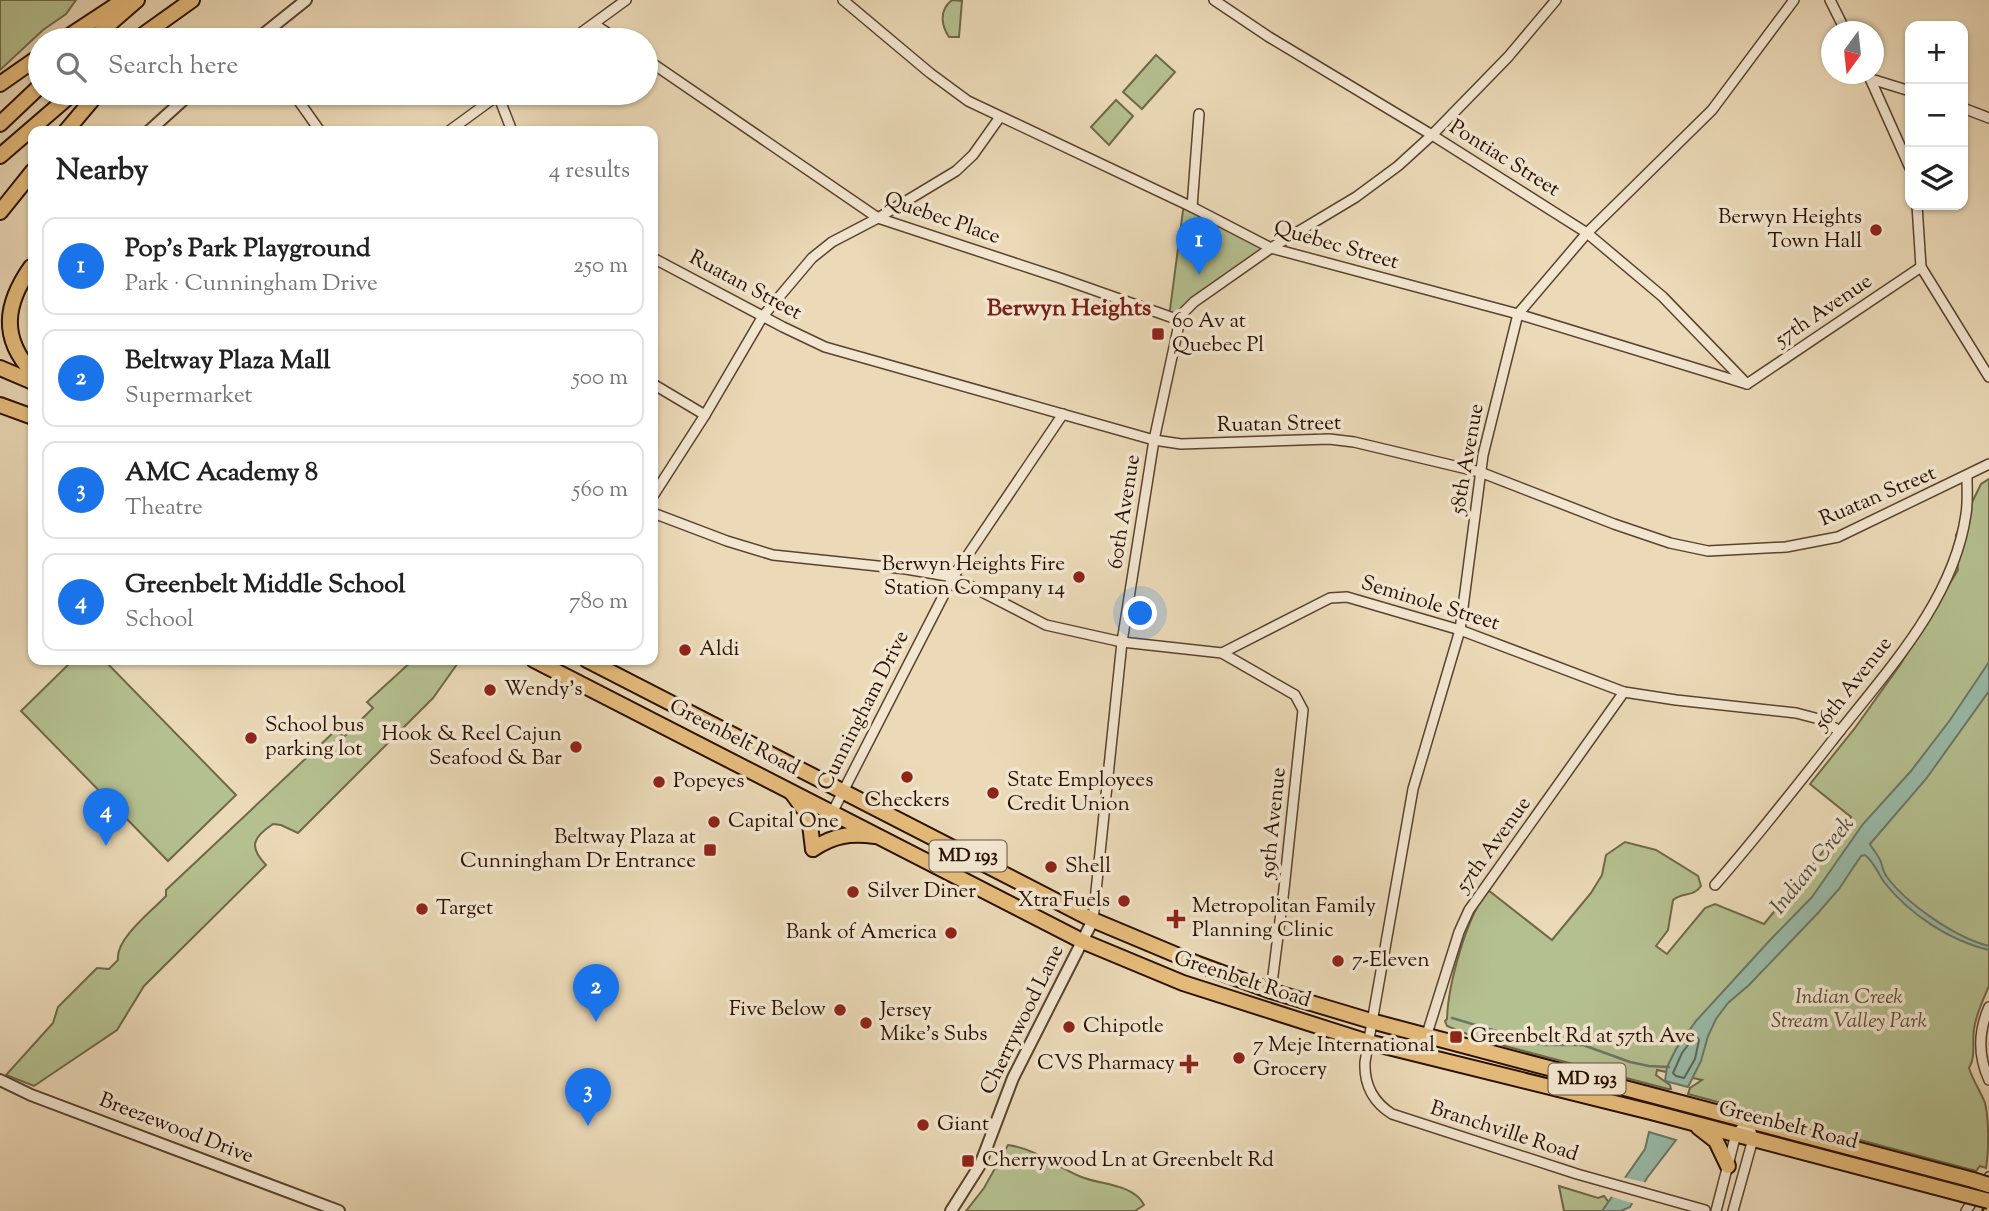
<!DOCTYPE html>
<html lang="en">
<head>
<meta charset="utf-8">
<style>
  :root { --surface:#fff; --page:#f6f6f6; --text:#222; --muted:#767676; --line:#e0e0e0; --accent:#1a73e8 }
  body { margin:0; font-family:"Sorts Mill Goudy",serif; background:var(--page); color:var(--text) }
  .controls { position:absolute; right:21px; top:21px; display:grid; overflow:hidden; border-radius:14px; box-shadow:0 2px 5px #0004 }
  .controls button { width:63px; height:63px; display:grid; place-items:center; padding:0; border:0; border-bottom:2px solid var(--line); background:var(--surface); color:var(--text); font:35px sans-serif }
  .compass { position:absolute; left:1821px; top:21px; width:63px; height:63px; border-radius:50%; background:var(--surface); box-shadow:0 2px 5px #0004; rotate:195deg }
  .you { position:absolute; left:1141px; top:614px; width:24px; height:24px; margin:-18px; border:5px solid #fff; border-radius:50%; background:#1a73e8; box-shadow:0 0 0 10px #1a73e833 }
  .badge { display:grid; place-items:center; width:46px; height:46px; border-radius:50%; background:var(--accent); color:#fff; font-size:23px; font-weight:700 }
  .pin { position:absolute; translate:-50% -58px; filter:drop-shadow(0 2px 4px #0008) }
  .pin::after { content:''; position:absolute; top:37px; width:24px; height:21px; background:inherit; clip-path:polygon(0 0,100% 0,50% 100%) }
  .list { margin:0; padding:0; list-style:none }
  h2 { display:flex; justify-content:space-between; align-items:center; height:91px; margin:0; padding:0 28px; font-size:30px }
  h2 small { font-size:23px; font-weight:400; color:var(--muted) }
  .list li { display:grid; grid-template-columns:46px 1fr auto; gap:21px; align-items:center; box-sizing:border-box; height:98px; margin:0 14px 14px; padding:0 14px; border:2px solid var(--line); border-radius:14px }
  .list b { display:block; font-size:26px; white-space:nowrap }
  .list p { margin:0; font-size:23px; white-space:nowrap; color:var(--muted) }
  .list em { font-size:23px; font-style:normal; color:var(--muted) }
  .icon { flex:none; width:38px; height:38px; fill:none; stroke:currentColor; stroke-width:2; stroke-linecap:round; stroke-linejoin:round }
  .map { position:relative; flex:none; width:1989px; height:1211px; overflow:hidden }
  .search { position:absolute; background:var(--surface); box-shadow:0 2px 5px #0004; left:28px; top:28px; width:630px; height:77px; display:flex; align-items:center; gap:18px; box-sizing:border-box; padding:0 24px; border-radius:38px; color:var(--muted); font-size:26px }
  .panel { position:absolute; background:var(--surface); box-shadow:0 2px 5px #0004; left:28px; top:126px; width:630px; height:539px; border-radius:14px }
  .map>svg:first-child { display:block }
  .green { fill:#b5c090; stroke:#6f6848; stroke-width:2 }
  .water { fill:#99bba9; stroke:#6c7766; stroke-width:2 }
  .pier { fill:#ebd9b7 }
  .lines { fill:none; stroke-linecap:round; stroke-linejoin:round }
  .shore { stroke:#616655; stroke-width:2 }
  .stream { stroke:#6c7766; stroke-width:2.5 }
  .minor-casing { stroke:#5a422e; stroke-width:12 }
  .tertiary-casing { stroke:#5a422e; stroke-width:14 }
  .primary-casing { stroke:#291001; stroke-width:18 }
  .minor { stroke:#f2e6d0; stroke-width:9 }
  .tertiary { stroke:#f2e6d0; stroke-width:10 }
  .primary { stroke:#e6bc7c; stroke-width:14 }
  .rail { stroke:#291001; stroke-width:2.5; stroke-dasharray:12 12; stroke-linecap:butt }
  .primary-bridge-casing { stroke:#291001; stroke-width:18; stroke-linecap:butt }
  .primary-bridge { stroke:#e6bc7c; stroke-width:14 }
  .poi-dot { fill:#8f2418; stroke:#f2e6d0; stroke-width:2.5 }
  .labels { text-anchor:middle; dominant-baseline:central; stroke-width:7; stroke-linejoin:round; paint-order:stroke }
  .shield { fill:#f2e6d0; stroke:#65503f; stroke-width:2 }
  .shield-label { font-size:19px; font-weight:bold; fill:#291001 }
  .street-label { font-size:21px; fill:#291001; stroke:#f2e6d0 }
  .poi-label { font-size:21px; fill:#291001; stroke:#f2e6d0; text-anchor:start }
  .park-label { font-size:21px; font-style:italic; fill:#5a4e33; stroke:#f2e6d0 }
  .water-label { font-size:23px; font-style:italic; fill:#504c3c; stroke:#f2e6d0 }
  .quarter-label { font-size:24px; font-weight:bold; fill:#7a1f14; stroke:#f2e6d0 }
</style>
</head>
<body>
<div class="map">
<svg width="1989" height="1211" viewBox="0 0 1989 1211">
  <rect width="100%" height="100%" fill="#ebd9b7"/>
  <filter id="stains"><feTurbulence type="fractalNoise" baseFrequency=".00286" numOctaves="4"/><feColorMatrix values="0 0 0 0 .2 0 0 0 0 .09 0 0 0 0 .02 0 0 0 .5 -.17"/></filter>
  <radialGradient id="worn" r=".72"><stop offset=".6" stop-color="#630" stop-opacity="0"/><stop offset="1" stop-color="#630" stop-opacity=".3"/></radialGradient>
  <g class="green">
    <polygon points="0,0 76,0 66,14 43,30 0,70"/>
    <path d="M952 0 962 1 959 37H949C941 25 939 10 952 0Z"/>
    <polygon points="1156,55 1175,72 1142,109 1123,92"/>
    <polygon points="1116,100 1133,116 1109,145 1091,127"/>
    <polygon points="1184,203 1271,248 1181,315 1169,317"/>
    <path d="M1989 479V986C1983 1000 1976 1014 1974 1029 1972 1042 1976 1057 1969 1068 1973 1081 1980 1090 1985 1103 1989 1119 1989 1151 1986 1168L1980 1166 1976 1171 1688 1094 1690 1088 1702 1080 1657 1070 1656 1075 1670 1085 1671 1089H1668L1482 1040 1447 1026 1445 1021 1447 1019C1448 985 1466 918 1488 890L1552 940 1591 893 1602 875 1606 855 1625 842 1656 850 1698 876 1701 886C1694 897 1682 892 1673 900L1668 930 1656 946 1667 954 1705 908 1715 904 1764 924 1851 817 1810 784 1855 728 1900 665 1958 570 1956 535 1981 484Z"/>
    <polygon points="73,660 104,660 236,795 168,861 21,711"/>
    <path d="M413 660H460L433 698 298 833 281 825 273 824C252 838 249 847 266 865L144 986 117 1030 34 1086 6 1075 53 1023 58 1007 97 968 109 969 118 960C115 939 152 911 166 896V890L336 730 344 737 373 708 367 702Z"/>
    <path d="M1008 1145C1036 1149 1054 1165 1079 1176 1098 1185 1133 1183 1144 1205L1135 1211H966L984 1188Z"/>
    <polygon points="1559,1186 1598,1198 1604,1196 1613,1208 1610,1211 1564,1211"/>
  </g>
  <g class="water">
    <path d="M1989 662V691L1926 779 1870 844C1873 850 1879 856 1881 862 1883 868 1883 872 1887 877 1907 904 1956 938 1989 946V950C1950 941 1909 914 1884 882 1878 873 1874 862 1865 855L1861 856 1839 889 1818 913 1749 985 1728 1003 1716 1019 1708 1036 1701 1061 1688 1087 1665 1081 1667 1067 1676 1049 1696 1021 1771 939 1812 897 1863 824 1911 771 1950 720Z"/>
    <polygon points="1649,1132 1676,1140 1647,1178 1630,1207 1621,1211 1602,1211 1645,1149"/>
  </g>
  <polygon class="pier" points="1622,1177 1648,1183 1635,1204 1609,1196"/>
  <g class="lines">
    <polygon class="shore" points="1694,1037 1697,1037 1699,1040 1695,1059 1684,1078 1676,1076 1673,1073 1682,1053"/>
    <polyline class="stream" points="1452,1018 1544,1045 1583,1045 1630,1062 1649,1066 1669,1067"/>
    <defs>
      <g id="minor">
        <polyline points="843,0 930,73 968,101 1192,207 1271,248 1518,314 1747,384"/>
        <polyline points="1214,0 1269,37 1432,135 1587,233 1663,297 1746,383"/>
        <polyline points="1830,0 1846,32"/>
        <polyline points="594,24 618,40"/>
        <polyline points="571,40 626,0"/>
        <polyline points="646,59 878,218 1060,278 1179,320"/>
        <polyline points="1868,74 1910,168"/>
        <polyline points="1871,79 1910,91"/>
        <polyline points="293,93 320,131"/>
        <polyline points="498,95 512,131"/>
        <polyline points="1963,108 1989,118"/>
        <polyline points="449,131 501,93"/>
        <polyline points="1917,205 1921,267 1989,377"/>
        <polyline points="1192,207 1199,114"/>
        <polyline points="653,258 783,327 825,347 1154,440 1181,444 1329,439 1354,442 1480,472 1614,524 1670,543 1708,551 1786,547 1838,537 1989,464"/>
        <polyline points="653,384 705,415"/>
        <polyline points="1747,384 1921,267"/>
        <polyline points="653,496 705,415 763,316 812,258 832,242 878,218 956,171 973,155 1000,117"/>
        <polyline points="653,513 727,541 773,555 906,569 953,577 1046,625 1122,642 1222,653 1330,598 1347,597 1460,630 1624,692 1676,700 1796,713 1819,719 1840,731"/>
        <polyline points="1222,653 1295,695 1303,710 1284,889 1271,991"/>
        <polyline points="833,811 953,577 1063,414"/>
        <path d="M1715 885C1757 837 1796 787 1836 736 1887 671 1954 600 1966 514 1968 502 1967 489 1967 477"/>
        <polyline points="1093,920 1122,642 1154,440 1181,315 1194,302 1271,248 1356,197 1398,166 1432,135 1508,57 1556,0"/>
        <path d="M1989 1007C1978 1032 1978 1056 1989 1080"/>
        <polyline points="1426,1037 1459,932 1469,910 1624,692"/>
        <path d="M1705 1210 1577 1174 1392 1114C1373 1102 1364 1084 1365 1062L1413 789 1460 630 1483 455 1518 314 1587 233 1712 110 1794 0"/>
        <polyline points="1716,1211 1736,1134 1748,1121"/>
        <polyline points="1733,1211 1753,1139 1748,1121"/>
        <polyline points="1966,1211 1989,1177"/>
      </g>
      <g id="tertiary">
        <polyline points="256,40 306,0"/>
        <polyline points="149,131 191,93"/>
        <polyline points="0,1080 31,1095 339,1211"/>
        <polyline points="951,1211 980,1165 1013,1078 1093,920"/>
      </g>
      <g id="primary">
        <polyline points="63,40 124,0"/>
        <polyline points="91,40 137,0"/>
        <polyline points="136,40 192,0"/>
        <polyline points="0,84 40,56"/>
        <polyline points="0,124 40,86"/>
        <polyline points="66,131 98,93"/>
        <polyline points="0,156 73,93"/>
        <polyline points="0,212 33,171"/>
        <path d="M31 267C5 304 0 338 33 373"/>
        <polyline points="0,368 33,382"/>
        <polyline points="0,405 33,417"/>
        <polyline points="534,660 1082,941 1183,983 1368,1042 1651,1112 1966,1195"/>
        <polyline points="587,660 1093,920 1198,964 1271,991 1371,1021 1973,1180"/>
        <polyline points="792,793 809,816 813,849"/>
        <path d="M813 849C834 835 850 833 875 836"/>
        <polyline points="1698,1127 1716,1141 1728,1166"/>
      </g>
    </defs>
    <use href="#minor" class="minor-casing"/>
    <use href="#tertiary" class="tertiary-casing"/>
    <use href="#primary" class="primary-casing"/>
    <use href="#minor" class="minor"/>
    <use href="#tertiary" class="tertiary"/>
    <use href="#primary" class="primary"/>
    <polyline class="rail" points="1982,1211 1989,1201"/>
    <defs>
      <g id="primary-bridge">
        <polyline points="1973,1180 1989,1185"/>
        <polyline points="1966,1195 1989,1201"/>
      </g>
    </defs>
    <use href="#primary-bridge" class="primary-bridge-casing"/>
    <use href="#primary-bridge" class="primary-bridge"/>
  </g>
  <g class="poi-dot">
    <circle cx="1876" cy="230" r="7"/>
    <rect x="1151" y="327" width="14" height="14" rx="3.5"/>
    <circle cx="1079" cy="577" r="7"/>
    <circle cx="685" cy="650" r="7"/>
    <circle cx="490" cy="690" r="7"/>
    <circle cx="251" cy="738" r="7"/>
    <circle cx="576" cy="747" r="7"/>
    <circle cx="907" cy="777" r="7"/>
    <circle cx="659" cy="782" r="7"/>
    <circle cx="993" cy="793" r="7"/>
    <circle cx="714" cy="822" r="7"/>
    <rect x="703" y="843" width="14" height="14" rx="3.5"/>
    <circle cx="1051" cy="867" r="7"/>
    <circle cx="853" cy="892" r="7"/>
    <circle cx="1124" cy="901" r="7"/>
    <circle cx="422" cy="909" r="7"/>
    <path d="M1172.5 908.5h7v7h7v7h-7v7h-7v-7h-7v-7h7z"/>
    <circle cx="951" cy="933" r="7"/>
    <circle cx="1338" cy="961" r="7"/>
    <circle cx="840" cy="1010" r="7"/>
    <circle cx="866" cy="1023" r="7"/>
    <circle cx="1069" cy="1027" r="7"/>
    <rect x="1449" y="1030" width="14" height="14" rx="3.5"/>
    <circle cx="1239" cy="1058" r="7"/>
    <path d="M1185.5 1053.5h7v7h7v7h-7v7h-7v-7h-7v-7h7z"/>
    <circle cx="923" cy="1125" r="7"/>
    <rect x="961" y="1154" width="14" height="14" rx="3.5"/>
  </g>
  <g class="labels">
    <g class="shield">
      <rect x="929.5" y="840.5" width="77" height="31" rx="5"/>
      <rect x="1548.5" y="1063.5" width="77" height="31" rx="5"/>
    </g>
    <g class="shield-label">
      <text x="968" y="856">MD 193</text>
      <text x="1587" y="1079">MD 193</text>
    </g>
    <g class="street-label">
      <text transform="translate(1504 159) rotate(32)">Pontiac Street</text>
      <text transform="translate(942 219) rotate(19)">Quebec Place</text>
      <text transform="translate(1336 246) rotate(16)">Quebec Street</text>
      <text transform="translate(745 286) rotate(28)">Ruatan Street</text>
      <text transform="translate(1824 311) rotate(-34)">57th Avenue</text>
      <text transform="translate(1279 425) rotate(-1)">Ruatan Street</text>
      <text transform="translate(1468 459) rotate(-80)">58th Avenue</text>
      <text transform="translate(1878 497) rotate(-23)">Ruatan Street</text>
      <text transform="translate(1125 512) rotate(-81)">60th Avenue</text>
      <text transform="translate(1430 604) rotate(17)">Seminole Street</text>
      <text transform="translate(1854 684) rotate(-52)">56th Avenue</text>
      <text transform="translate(864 711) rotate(-63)">Cunningham Drive</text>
      <text transform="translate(734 738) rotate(27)">Greenbelt Road</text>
      <text transform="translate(1274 823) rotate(-84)">59th Avenue</text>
      <text transform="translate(1494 845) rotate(-54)">57th Avenue</text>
      <text transform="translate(1242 980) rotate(18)">Greenbelt Road</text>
      <text transform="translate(1023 1020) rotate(-64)">Cherrywood Lane</text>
      <text transform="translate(1788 1126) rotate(14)">Greenbelt Road</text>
      <text transform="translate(176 1129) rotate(21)">Breezewood Drive</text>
      <text transform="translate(1504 1132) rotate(18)">Branchville Road</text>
    </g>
    <g class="poi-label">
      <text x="1862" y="218" text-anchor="end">Berwyn Heights<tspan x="1862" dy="24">Town Hall</tspan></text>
      <text x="1172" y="322">60 Av at<tspan x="1172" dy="24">Quebec Pl</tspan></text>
      <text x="1065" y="565" text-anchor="end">Berwyn Heights Fire<tspan x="1065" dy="24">Station Company 14</tspan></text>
      <text x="699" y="650">Aldi</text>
      <text x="504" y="690">Wendy's</text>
      <text x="265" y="726">School bus<tspan x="265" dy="24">parking lot</tspan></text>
      <text x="562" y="735" text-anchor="end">Hook &amp; Reel Cajun<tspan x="562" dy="24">Seafood &amp; Bar</tspan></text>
      <text x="1007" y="781">State Employees<tspan x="1007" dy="24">Credit Union</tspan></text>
      <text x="673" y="782">Popeyes</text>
      <text x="907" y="801" text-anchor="middle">Checkers</text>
      <text x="728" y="822">Capital One</text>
      <text x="696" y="838" text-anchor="end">Beltway Plaza at<tspan x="696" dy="24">Cunningham Dr Entrance</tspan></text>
      <text x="1065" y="867">Shell</text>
      <text x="867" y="892">Silver Diner</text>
      <text x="1110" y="901" text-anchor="end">Xtra Fuels</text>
      <text x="1192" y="907">Metropolitan Family<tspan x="1192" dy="24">Planning Clinic</tspan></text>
      <text x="436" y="909">Target</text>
      <text x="937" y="933" text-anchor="end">Bank of America</text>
      <text x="1352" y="961">7-Eleven</text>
      <text x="826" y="1010" text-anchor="end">Five Below</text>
      <text x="880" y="1011">Jersey<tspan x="880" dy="24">Mike's Subs</tspan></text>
      <text x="1083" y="1027">Chipotle</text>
      <text x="1470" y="1037">Greenbelt Rd at 57th Ave</text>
      <text x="1253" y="1046">7 Meje International<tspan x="1253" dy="24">Grocery</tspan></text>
      <text x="1175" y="1064" text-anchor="end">CVS Pharmacy</text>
      <text x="937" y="1125">Giant</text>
      <text x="982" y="1161">Cherrywood Ln at Greenbelt Rd</text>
    </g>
    <g class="park-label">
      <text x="1849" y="998">Indian Creek<tspan x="1849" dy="24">Stream Valley Park</tspan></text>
    </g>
    <g class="water-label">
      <text transform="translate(1813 866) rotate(-51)">Indian Creek</text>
    </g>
    <g class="quarter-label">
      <text x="1069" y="309">Berwyn Heights</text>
    </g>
  </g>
  <rect width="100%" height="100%" filter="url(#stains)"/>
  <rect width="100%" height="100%" fill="url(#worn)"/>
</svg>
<div class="controls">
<button>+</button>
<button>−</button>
<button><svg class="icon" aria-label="layers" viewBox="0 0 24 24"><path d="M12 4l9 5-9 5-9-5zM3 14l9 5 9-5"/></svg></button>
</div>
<svg class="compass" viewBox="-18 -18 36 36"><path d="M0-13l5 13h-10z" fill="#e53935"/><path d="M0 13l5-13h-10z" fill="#767676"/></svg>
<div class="you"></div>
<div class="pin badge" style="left:1199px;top:275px">1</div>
<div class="pin badge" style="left:596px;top:1022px">2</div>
<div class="pin badge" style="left:588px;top:1126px">3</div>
<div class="pin badge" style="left:106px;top:846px">4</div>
<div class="search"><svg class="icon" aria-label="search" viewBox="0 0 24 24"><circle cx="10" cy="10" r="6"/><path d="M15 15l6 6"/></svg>Search here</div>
<section class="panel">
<h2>Nearby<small>4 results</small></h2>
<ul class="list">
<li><span class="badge">1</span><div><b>Pop's Park Playground</b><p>Park · Cunningham Drive</p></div><em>250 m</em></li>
<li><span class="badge">2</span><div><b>Beltway Plaza Mall</b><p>Supermarket</p></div><em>500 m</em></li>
<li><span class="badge">3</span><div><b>AMC Academy 8</b><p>Theatre</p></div><em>560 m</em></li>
<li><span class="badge">4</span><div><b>Greenbelt Middle School</b><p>School</p></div><em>780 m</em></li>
</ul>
</section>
</div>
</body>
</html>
